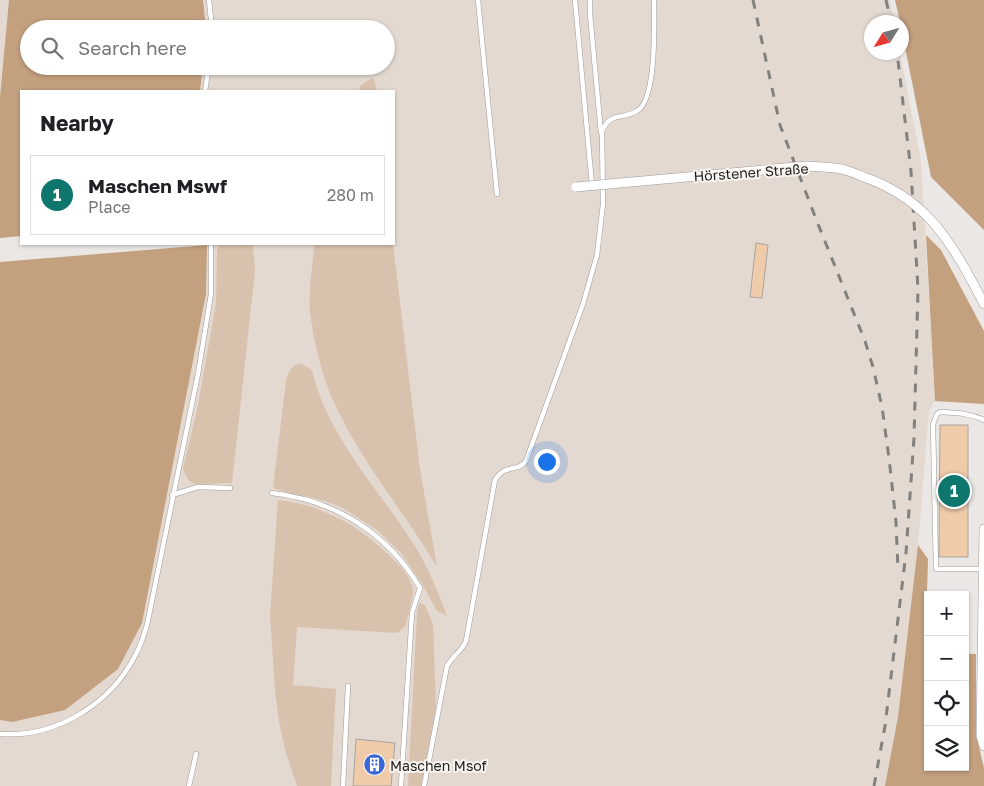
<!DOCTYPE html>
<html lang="en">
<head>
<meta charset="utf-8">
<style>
  :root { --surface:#fff; --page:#f2f2f2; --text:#202124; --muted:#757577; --line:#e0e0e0; --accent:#0f766e }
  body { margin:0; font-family:"Golos Text",sans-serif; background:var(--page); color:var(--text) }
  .controls { position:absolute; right:15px; bottom:15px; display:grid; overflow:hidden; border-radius:0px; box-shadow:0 1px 4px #0004 }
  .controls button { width:45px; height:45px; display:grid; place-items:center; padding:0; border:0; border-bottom:1px solid var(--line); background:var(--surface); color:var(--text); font:25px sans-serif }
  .compass { position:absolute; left:864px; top:15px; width:45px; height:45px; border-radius:50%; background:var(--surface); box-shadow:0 1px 4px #0004; rotate:233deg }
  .you { position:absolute; left:546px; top:461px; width:18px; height:18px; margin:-12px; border:4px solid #fff; border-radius:50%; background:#1a73e8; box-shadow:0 0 0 8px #1a73e833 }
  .badge { display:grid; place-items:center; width:32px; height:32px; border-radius:50%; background:var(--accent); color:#fff; font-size:16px; font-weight:700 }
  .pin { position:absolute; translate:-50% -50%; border:2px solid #fff; box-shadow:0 1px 5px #0006 }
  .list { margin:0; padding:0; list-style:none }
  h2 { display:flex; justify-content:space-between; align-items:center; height:65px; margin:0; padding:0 20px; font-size:21px }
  h2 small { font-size:16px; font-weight:400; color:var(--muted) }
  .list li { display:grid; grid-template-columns:32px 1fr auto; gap:15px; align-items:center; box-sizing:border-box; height:80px; margin:0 10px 10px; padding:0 10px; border:1px solid var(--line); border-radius:0px }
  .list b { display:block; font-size:19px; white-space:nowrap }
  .list p { margin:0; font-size:16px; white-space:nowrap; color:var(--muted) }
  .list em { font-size:16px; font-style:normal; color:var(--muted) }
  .icon { flex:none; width:28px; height:28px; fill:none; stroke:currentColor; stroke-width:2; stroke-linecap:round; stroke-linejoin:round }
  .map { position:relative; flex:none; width:984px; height:786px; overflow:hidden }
  .search { position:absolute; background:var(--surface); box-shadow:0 1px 4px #0004; left:20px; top:20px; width:375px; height:55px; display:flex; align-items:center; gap:12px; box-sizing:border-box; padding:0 18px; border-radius:28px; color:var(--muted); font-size:19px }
  .panel { position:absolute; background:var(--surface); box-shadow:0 1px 4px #0004; left:20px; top:90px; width:375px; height:155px; border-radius:0px }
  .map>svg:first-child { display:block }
  .built { fill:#e3d9d1 }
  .green { fill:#d9c2ad }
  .forest { fill:#c3a07e }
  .building { fill:#f0cba9; stroke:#a7a4a1 }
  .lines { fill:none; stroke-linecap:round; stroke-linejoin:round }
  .service-casing { stroke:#9e9a98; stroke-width:5.5 }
  .minor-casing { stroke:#9e9a98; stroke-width:10 }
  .service { stroke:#fff; stroke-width:4.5 }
  .minor { stroke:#fff; stroke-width:9 }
  .rail { stroke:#83807e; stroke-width:3; stroke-dasharray:9 9; stroke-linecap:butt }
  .minor-bridge-casing { stroke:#9e9a98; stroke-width:10; stroke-linecap:butt }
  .minor-bridge { stroke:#fff; stroke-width:9 }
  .labels { text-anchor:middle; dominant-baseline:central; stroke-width:4; stroke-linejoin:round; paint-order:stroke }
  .street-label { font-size:14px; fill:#1f1e1d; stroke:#f8f5f1 }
  .poi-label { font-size:14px; fill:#1f1e1d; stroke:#f8f5f1; text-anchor:start }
</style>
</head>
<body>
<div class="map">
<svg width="984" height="786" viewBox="0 0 984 786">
  <rect width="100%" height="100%" fill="#ebe7e4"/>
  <g class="built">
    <polygon points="0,0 9,0 0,97"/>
    <polygon points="203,0 890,0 894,22 872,22 872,52 900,53 921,161 935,401 929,411 918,545 928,559 925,653 928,654 928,767 965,767 965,654 976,654 976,735 984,768 984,786 0,786 0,720 12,722 142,623 206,294 207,244 394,244 394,91 200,91 203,66 386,66 386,29 206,29"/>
  </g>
  <g class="green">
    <polygon points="372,78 374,79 377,91 359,91 361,85"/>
    <polygon points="220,244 253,244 255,271 232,483 195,484 188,480 183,469 198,405 216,303 217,249"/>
    <path d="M314 244H393L420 469 437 567C405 513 363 464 336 407 322 377 314 344 310 312 308 291 313 265 314 244Z"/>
    <path d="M298 364H302L312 370C327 435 376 486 411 540 427 564 437 590 447 616L437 611 421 582 401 553 377 530 343 508 325 501 275 489 273 487 286 382C288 373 290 367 298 364Z"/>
    <path d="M278 500C322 505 358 525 390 556 399 565 411 576 413 590 414 592 407 623 405 627L397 633 297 627 293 685 336 689 331 786H297L286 753 279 722 275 690 270 615Z"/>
    <polygon points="419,603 425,605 433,624 436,709 421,786 408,786 417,613"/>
  </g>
  <g class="forest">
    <polygon points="9,0 203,0 206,29 29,29 29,66 203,66 200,91 21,91 21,236 0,238 0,97"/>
    <polygon points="895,0 984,0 984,230 931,177 902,32 902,22 900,22"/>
    <polygon points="926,235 941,250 984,331 984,404 935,401"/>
    <polygon points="207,245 206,294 142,623 118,669 65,710 12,722 0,720 0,262"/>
    <polygon points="918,545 928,559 925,653 928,654 928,767 965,767 965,654 976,654 976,735 984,768 984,786 885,786 898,717"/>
  </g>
  <g class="building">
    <polygon points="756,243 768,245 762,298 750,297"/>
    <polygon points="940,425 968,425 968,557 939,557"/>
    <polygon points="356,739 395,743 391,786 353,786"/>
  </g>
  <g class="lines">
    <defs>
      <g id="service">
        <polyline points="209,0 212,29"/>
        <polyline points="478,0 497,194"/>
        <polyline points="575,0 592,185"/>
        <polyline points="590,0 590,14 601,133"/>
        <polyline points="205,91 209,66"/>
        <path d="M272 493C334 500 388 533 420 588L412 613 401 786"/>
        <polyline points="172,495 198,487 230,488"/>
        <path d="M984 569H936L933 424 937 414 940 412C955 413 970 413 984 420"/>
        <path d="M0 734C56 738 111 704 136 654 141 645 144 635 147 625L198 374 211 294V244"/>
        <polyline points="189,786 196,754"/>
        <polyline points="343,786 348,686"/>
        <path d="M424 786 447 666C452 657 462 651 466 641L495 480C505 463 517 473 526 461L583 304 597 255 603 204 602 131C611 111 622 120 637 111 657 100 654 23 654 0"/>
      </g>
      <g id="minor">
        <polyline points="974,285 984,304"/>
        <polyline points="984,529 981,736 984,746"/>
      </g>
    </defs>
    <use href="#service" class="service-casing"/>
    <use href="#minor" class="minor-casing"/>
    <use href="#service" class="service"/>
    <use href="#minor" class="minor"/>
    <g class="rail">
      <polyline points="753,0 780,125 816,219 865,341 873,367 882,407 889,458 896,522 898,570"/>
      <polyline points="886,0 891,22"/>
      <polyline points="874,786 885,726 906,553 914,438 918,289 911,171 897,52"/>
    </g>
    <defs>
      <path id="minor-bridge" d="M576 187 807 166C819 167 831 167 842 169 849 171 857 174 864 177 921 197 947 234 974 285"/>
    </defs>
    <use href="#minor-bridge" class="minor-bridge-casing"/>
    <use href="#minor-bridge" class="minor-bridge"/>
  </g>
  <defs>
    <symbol id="building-disc" viewBox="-11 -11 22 22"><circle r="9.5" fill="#3b66d7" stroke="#f8f5f1"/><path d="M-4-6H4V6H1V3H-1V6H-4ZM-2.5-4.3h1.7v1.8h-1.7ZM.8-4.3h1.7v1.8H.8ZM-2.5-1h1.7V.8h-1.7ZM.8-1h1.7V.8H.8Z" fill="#fff"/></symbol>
  </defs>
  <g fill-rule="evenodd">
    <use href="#building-disc" x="362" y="752" width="25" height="25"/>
  </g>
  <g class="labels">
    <g class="street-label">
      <text transform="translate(751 172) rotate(-4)">Hörstener Straße</text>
    </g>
    <g class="poi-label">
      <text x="390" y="765">Maschen Msof</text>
    </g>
  </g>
</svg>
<div class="controls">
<button>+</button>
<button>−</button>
<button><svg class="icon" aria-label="locate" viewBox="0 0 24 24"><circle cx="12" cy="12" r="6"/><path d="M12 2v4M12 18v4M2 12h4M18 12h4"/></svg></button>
<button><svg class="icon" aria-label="layers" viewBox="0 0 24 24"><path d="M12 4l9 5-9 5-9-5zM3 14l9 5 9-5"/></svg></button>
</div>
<svg class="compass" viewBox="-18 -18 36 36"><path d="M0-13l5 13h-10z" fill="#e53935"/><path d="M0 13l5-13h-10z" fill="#757577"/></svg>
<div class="you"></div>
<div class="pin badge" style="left:954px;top:491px">1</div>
<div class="search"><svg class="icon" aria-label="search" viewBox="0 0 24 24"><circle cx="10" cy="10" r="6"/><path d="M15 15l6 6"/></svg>Search here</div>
<section class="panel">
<h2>Nearby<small></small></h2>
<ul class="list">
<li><span class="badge">1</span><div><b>Maschen Mswf</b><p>Place</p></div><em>280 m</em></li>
</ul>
</section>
</div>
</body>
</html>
